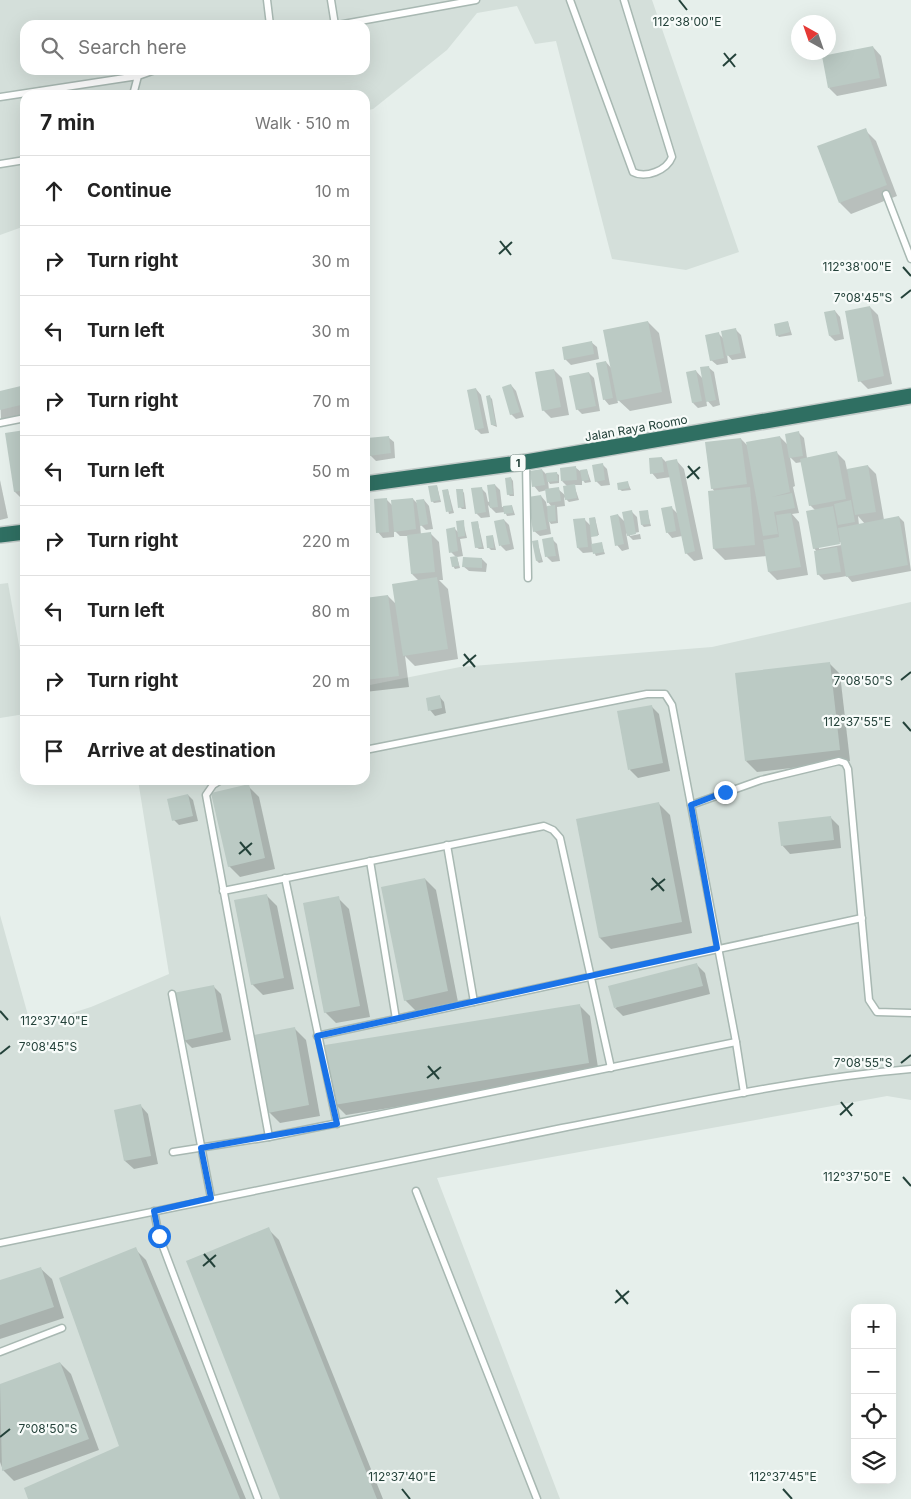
<!DOCTYPE html>
<html lang="en">
<head>
<meta charset="utf-8">
<style>
  :root { --surface:#fff; --page:#f6f6f6; --text:#222; --muted:#767676; --line:#e0e0e0 }
  body { margin:0; font-family:Inter,sans-serif; background:var(--page); color:var(--text) }
  .controls { position:absolute; right:15px; bottom:15px; display:grid; overflow:hidden; border-radius:10px; box-shadow:0 5px 20px #0002 }
  .controls button { width:45px; height:45px; display:grid; place-items:center; padding:0; border:0; border-bottom:1px solid var(--line); background:var(--surface); color:var(--text); font:25px sans-serif }
  .compass { position:absolute; left:791px; top:15px; width:45px; height:45px; border-radius:50%; background:var(--surface); box-shadow:0 5px 20px #0002; rotate:320deg }
  .stop { position:absolute; width:15px; height:15px; margin:-11px; border:4px solid #1a73e8; border-radius:50%; background:#fff }
  .stop.end { background:#1a73e8; border-color:#fff; box-shadow:0 1px 5px #0008 }
  .list { margin:0; padding:0; list-style:none }
  h2 { display:flex; justify-content:space-between; align-items:center; height:65px; margin:0; padding:0 20px; font-size:21px }
  h2 small { font-size:16px; font-weight:400; color:var(--muted) }
  .list li { display:grid; grid-template-columns:32px 1fr auto; gap:15px; align-items:center; box-sizing:border-box; height:70px; padding:0 20px; border-top:1px solid var(--line) }
  .list b { display:block; font-size:19px; white-space:nowrap }
  .list em { font-size:16px; font-style:normal; color:var(--muted) }
  .icon { flex:none; width:28px; height:28px; fill:none; stroke:currentColor; stroke-width:2; stroke-linecap:round; stroke-linejoin:round }
  .map { position:relative; flex:none; width:911px; height:1499px; overflow:hidden }
  .search { position:absolute; background:var(--surface); box-shadow:0 5px 20px #0002; left:20px; top:20px; width:350px; height:55px; display:flex; align-items:center; gap:12px; box-sizing:border-box; padding:0 18px; border-radius:15px; color:var(--muted); font-size:19px }
  .panel { position:absolute; background:var(--surface); box-shadow:0 5px 20px #0002; left:20px; top:90px; width:350px; height:695px; border-radius:15px }
  .map>svg:first-child { display:block }
  .built { fill:#d4dfda; fill-rule:evenodd }
  .shadow { fill:#0003; fill-rule:evenodd }
  .building { fill:#bbcac4 }
  .lines { fill:none; stroke-linecap:round; stroke-linejoin:round }
  .lane-casing { stroke:#a8b8b2; stroke-width:9 }
  .highway-casing { stroke:#c2cac8; stroke-width:18 }
  .lane { stroke:#fff; stroke-width:6 }
  .highway { stroke:#2f6f62; stroke-width:15 }
  .route { stroke:#1a73e8; stroke-width:6 }
  .ticks { fill:none; stroke:#24423a; stroke-width:2 }
  .labels { text-anchor:middle; dominant-baseline:central; stroke-width:4.5; stroke-linejoin:round; paint-order:stroke }
  .shield { fill:#f7fbf9; stroke:#637a73; stroke-width:1 }
  .shield-label { font-size:11px; font-weight:bold; fill:#24423a }
  .street-label { font-size:12px; fill:#24423a; stroke:#f7fbf9 }
  .ticks-label { font-size:12px; text-anchor:middle; fill:#24423a; stroke:#f7fbf9; stroke-width:4.5; stroke-linejoin:round; paint-order:stroke }
</style>
</head>
<body>
<div class="map">
<svg width="911" height="1499" viewBox="0 0 911 1499">
  <rect width="100%" height="100%" fill="#e6efeb"/>
  <g class="built">
    <path d="M0 0H652L739 252 686 270 612 259 556 41 535 44 517 6 477 13 447 50 373 109 365 111V95H25V226L0 235ZM25 25H365V70H25Z"/>
    <polygon points="8,583 25,679 25,714 0,718 0,584"/>
    <polygon points="911,602 911,1100 887,1096 437,1178 560,1499 0,1499 0,915 31,1026 91,1007 169,974 138,780 365,780 365,686 460,667 712,647"/>
  </g>
  <g class="shadow">
    <polygon points="873,47 881,56 887,86 837,96 829,88"/>
    <polygon points="865,130 876,141 897,196 851,214 840,203"/>
    <polygon points="870,307 878,315 892,384 868,389 860,381"/>
    <polygon points="835,311 840,317 844,339 835,341 830,336"/>
    <polygon points="648,322 659,333 672,403 630,411 617,399 618,403 609,405 604,399 606,362 612,369"/>
    <polygon points="788,322 792,335 779,337 777,335"/>
    <polygon points="736,330 741,335 746,358 732,360 727,354 728,363 717,365 711,360 718,333 724,339"/>
    <polygon points="591,342 597,347 599,359 571,365 565,359"/>
    <polygon points="708,367 714,372 720,405 713,407 706,399 707,406 698,408 693,403 696,371 703,379"/>
    <polygon points="554,370 562,378 569,415 551,418 543,410"/>
    <polygon points="589,373 594,378 600,411 582,414 577,409"/>
    <polygon points="511,385 516,391 524,417 516,419 511,414"/>
    <polygon points="25,386 25,414 1,419 0,392"/>
    <polygon points="476,389 481,395 489,433 481,434 476,429"/>
    <polygon points="490,397 492,399 497,427 492,425"/>
    <polygon points="25,431 25,502 15,492"/>
    <path d="M798 432 804 438 807 458 837 453 845 461 847 470 868 466 876 474 884 520 899 517 904 522 911 571 852 582 847 576 824 580 818 574 817 552 814 548 815 510 810 505 802 462 796 463 790 457 795 486 793 487 799 513 792 514 799 522 808 575 777 580 769 572 767 556 725 560 714 549 715 492 712 488 741 439 748 446 780 437 789 446ZM858 516 865 524 859 525ZM846 541 847 544 819 549V547Z"/>
    <polygon points="388,437 394,442 395,458 376,461 370,455"/>
    <polygon points="662,458 666,462 676,460 684,469 703,559 694,561 686,553 682,536 672,538 667,532 671,507 678,514 671,477 657,479 652,473"/>
    <polygon points="602,464 607,469 610,485 601,486 596,481"/>
    <polygon points="576,468 580,471 587,470 591,482 585,483 582,479 582,485 574,485 579,500 569,502 564,497 565,506 557,507 558,523 551,524 549,521 551,534 540,536 534,531 541,496 546,502 547,507 552,507 548,502 547,490 539,492 534,486 542,470 546,474 556,473 559,475 559,483 550,484 548,481 549,490 558,489 566,496 568,487 562,481"/>
    <polygon points="511,478 513,481 514,496 510,496 508,494"/>
    <polygon points="0,480 8,518 0,520"/>
    <polygon points="628,483 631,490 622,491 619,489"/>
    <polygon points="495,485 500,490 502,507 512,506 515,515 507,516 505,512 496,513 488,505 490,517 481,518 476,513 481,488 486,493 488,502 490,501"/>
    <polygon points="437,486 441,502 434,503 432,501"/>
    <polygon points="448,490 454,513 449,514 443,491"/>
    <polygon points="462,490 464,493 466,509 462,509 460,507"/>
    <polygon points="386,499 392,505 413,499 418,504 424,500 429,506 433,529 426,530 420,524 421,535 431,534 439,542 443,580 439,580 448,589 458,659 415,666 405,656 409,687 365,692 365,599 388,596 397,605 419,581 412,574 408,536 400,536 394,530 394,537 383,538 378,532"/>
    <polygon points="647,511 651,526 644,527 642,525"/>
    <polygon points="632,512 637,517 639,532 630,534 630,536 640,534 641,539 633,540 626,533 629,549 622,551 617,545 618,515 626,523"/>
    <polygon points="595,518 599,535 591,535 592,545 601,543 605,554 596,556 594,552 583,553 578,548 584,519 591,526"/>
    <polygon points="504,520 509,525 514,549 506,551 501,546"/>
    <polygon points="463,522 467,538 460,539 463,556 457,557 460,568 455,569 453,566 456,557 451,552 454,528 459,533"/>
    <polygon points="478,523 484,549 479,549 476,547"/>
    <polygon points="493,536 496,550 491,550 489,548"/>
    <polygon points="552,539 557,544 560,561 552,562 547,557"/>
    <polygon points="537,541 543,562 539,563 537,561"/>
    <polygon points="482,559 487,564 486,572 469,571 463,566"/>
    <polygon points="829,663 840,674 850,761 757,772 746,761"/>
    <polygon points="439,696 444,702 446,713 435,716 430,710"/>
    <polygon points="651,706 659,714 670,771 638,778 630,770"/>
    <polygon points="248,786 259,797 275,869 240,877 229,866"/>
    <polygon points="188,795 193,800 198,821 179,825 174,820"/>
    <polygon points="659,804 670,815 692,933 611,949 600,938 577,820"/>
    <polygon points="831,818 839,826 841,848 790,854 782,845"/>
    <polygon points="425,879 436,890 458,1002 416,1011 405,1000"/>
    <polygon points="266,895 277,906 294,989 263,995 252,984"/>
    <polygon points="338,898 349,909 370,1017 336,1023 325,1012"/>
    <polygon points="697,965 705,973 710,994 623,1016 615,1008"/>
    <polygon points="213,986 221,994 231,1040 192,1048 184,1040"/>
    <polygon points="579,1005 590,1016 599,1074 346,1115 335,1104"/>
    <polygon points="295,1029 306,1040 320,1116 280,1123 269,1112"/>
    <polygon points="140,1105 148,1114 158,1164 134,1169 125,1161 115,1111"/>
    <polygon points="268,1229 279,1240 383,1499 282,1499"/>
    <polygon points="135,1249 146,1260 246,1499 29,1499 121,1446"/>
    <polygon points="40,1268 52,1279 64,1318 0,1339 0,1282"/>
    <polygon points="60,1363 71,1374 99,1450 14,1481 3,1470 0,1462 0,1385"/>
  </g>
  <g class="building">
    <polygon points="873,46 880,78 828,88 822,56"/>
    <polygon points="866,128 887,185 839,203 817,146"/>
    <polygon points="870,306 884,376 858,382 845,311"/>
    <polygon points="835,310 840,334 829,336 824,312"/>
    <polygon points="648,321 662,392 617,401 603,330"/>
    <polygon points="788,321 790,332 776,336 774,324"/>
    <polygon points="736,328 741,353 726,356 721,331"/>
    <polygon points="719,332 724,358 710,361 705,335"/>
    <polygon points="592,341 594,354 564,360 562,347"/>
    <polygon points="606,361 613,398 603,400 596,363"/>
    <polygon points="709,366 716,400 706,402 700,367"/>
    <polygon points="554,369 561,407 542,411 535,372"/>
    <polygon points="696,370 702,401 692,403 686,372"/>
    <polygon points="589,372 596,406 576,410 569,376"/>
    <polygon points="511,384 520,412 510,415 502,387"/>
    <polygon points="25,385 25,404 0,410 0,391"/>
    <polygon points="476,388 484,428 475,430 467,390"/>
    <polygon points="490,395 496,425 491,425 486,396"/>
    <polygon points="25,430 25,490 14,492 5,433"/>
    <polygon points="799,431 803,456 789,458 785,434"/>
    <polygon points="389,436 391,453 369,456 367,438"/>
    <polygon points="780,436 790,492 772,497 792,493 795,508 774,512 778,534 763,536 746,442"/>
    <polygon points="741,438 747,484 711,489 705,442"/>
    <polygon points="837,451 846,499 809,506 800,459"/>
    <polygon points="662,457 664,472 650,474 649,458"/>
    <polygon points="677,459 695,551 685,554 666,461"/>
    <polygon points="603,463 605,480 595,482 592,465"/>
    <polygon points="868,465 876,512 855,515 847,469"/>
    <polygon points="576,466 577,480 561,481 560,468"/>
    <polygon points="542,469 545,485 532,487 530,471"/>
    <polygon points="587,469 589,480 582,481 580,470"/>
    <polygon points="557,472 558,481 547,482 546,473"/>
    <polygon points="511,477 513,494 507,495 505,478"/>
    <polygon points="628,481 629,488 618,490 617,483"/>
    <polygon points="495,484 498,507 490,508 487,485"/>
    <polygon points="575,484 577,498 565,500 563,486"/>
    <polygon points="437,485 440,500 431,502 428,486"/>
    <polygon points="482,487 486,512 475,514 471,488"/>
    <polygon points="559,487 561,501 547,503 545,489"/>
    <polygon points="750,487 755,545 713,549 708,491"/>
    <polygon points="448,489 452,511 446,512 442,490"/>
    <polygon points="456,489 463,489 464,507 458,508"/>
    <polygon points="541,495 547,529 533,532 528,497"/>
    <polygon points="387,498 389,532 376,533 374,499"/>
    <polygon points="413,498 416,529 394,532 391,500"/>
    <polygon points="424,499 428,524 420,526 416,500"/>
    <polygon points="851,500 855,522 838,525 834,504"/>
    <polygon points="512,505 513,513 504,514 503,506"/>
    <polygon points="555,505 556,521 548,522 547,506"/>
    <polygon points="672,506 676,531 666,533 661,508"/>
    <polygon points="833,506 840,544 813,549 806,511"/>
    <polygon points="632,510 636,534 627,536 622,512"/>
    <polygon points="648,510 650,524 641,525 639,511"/>
    <polygon points="791,513 801,567 768,572 763,540 779,537 776,515"/>
    <polygon points="618,514 624,544 615,546 610,516"/>
    <polygon points="899,516 908,565 846,577 838,528"/>
    <polygon points="595,517 598,536 591,537 589,518"/>
    <polygon points="585,518 588,547 577,548 573,519"/>
    <polygon points="504,519 510,544 499,546 494,521"/>
    <polygon points="464,520 465,536 458,537 456,521"/>
    <polygon points="478,521 482,547 475,548 471,522"/>
    <polygon points="455,527 458,551 449,553 446,529"/>
    <polygon points="431,532 435,572 411,574 407,535"/>
    <polygon points="493,535 494,548 487,548 486,536"/>
    <polygon points="553,537 556,556 545,557 542,539"/>
    <polygon points="538,540 541,560 536,561 532,541"/>
    <polygon points="602,542 604,552 593,554 591,544"/>
    <polygon points="837,547 841,572 817,575 814,551"/>
    <polygon points="457,556 459,566 452,567 450,557"/>
    <polygon points="463,557 482,558 482,568 462,567"/>
    <polygon points="437,577 448,649 403,656 392,584"/>
    <polygon points="388,595 399,676 365,680 365,598"/>
    <polygon points="830,662 840,750 745,761 735,673"/>
    <polygon points="440,695 442,708 428,711 426,698"/>
    <polygon points="652,705 663,763 628,770 617,711"/>
    <polygon points="249,784 265,858 228,867 211,793"/>
    <polygon points="188,794 193,816 172,821 167,799"/>
    <polygon points="659,802 682,922 599,938 576,819"/>
    <polygon points="831,816 834,840 781,846 778,822"/>
    <polygon points="425,878 448,991 404,1001 381,887"/>
    <polygon points="267,894 284,978 251,985 234,900"/>
    <polygon points="339,896 360,1006 324,1013 303,903"/>
    <polygon points="697,963 703,986 614,1008 608,986"/>
    <polygon points="214,985 223,1032 182,1041 173,993"/>
    <polygon points="580,1004 589,1063 334,1105 325,1045"/>
    <polygon points="295,1027 309,1105 268,1113 254,1035"/>
    <polygon points="141,1104 151,1156 124,1161 114,1110"/>
    <polygon points="269,1227 377,1499 280,1499 186,1261"/>
    <polygon points="136,1247 240,1499 28,1499 24,1488 119,1446 59,1278"/>
    <polygon points="41,1267 54,1307 0,1325 0,1280"/>
    <polygon points="60,1362 89,1439 2,1471 0,1384"/>
  </g>
  <g class="lines">
    <defs>
      <g id="lane">
        <polyline points="267,0 270,25"/>
        <polyline points="331,0 335,25"/>
        <path d="M570 0 633 172C646 179 667 170 672 157L624 0"/>
        <polyline points="338,25 476,0"/>
        <polyline points="133,95 138,76 155,70"/>
        <polyline points="0,97 138,76"/>
        <polyline points="0,164 25,160"/>
        <polyline points="886,194 911,259"/>
        <polyline points="0,423 25,418"/>
        <polyline points="526,462 528,578"/>
        <polyline points="365,750 647,694 665,694 672,705 736,1042 744,1093"/>
        <polyline points="221,780 213,785 206,795 269,1137"/>
        <polyline points="691,805 761,780 839,761 845,763 848,769 869,1000 877,1012 911,1013"/>
        <polyline points="447,845 474,1002"/>
        <polyline points="370,861 396,1019"/>
        <polyline points="285,878 337,1124"/>
        <polyline points="223,891 544,826 553,830 560,838 611,1068"/>
        <polyline points="172,994 211,1198"/>
        <polyline points="317,1036 862,918"/>
        <polyline points="173,1152 269,1137 736,1042"/>
        <polyline points="416,1191 537,1499"/>
        <polyline points="154,1211 159,1236 258,1499"/>
        <path d="M0 1243C187 1204 374 1165 562 1128 678 1106 793 1079 911 1069"/>
        <polyline points="0,1352 62,1328"/>
      </g>
      <g id="highway">
        <polyline points="365,484 526,462 911,396"/>
        <polyline points="0,535 25,532"/>
      </g>
    </defs>
    <use href="#lane" class="lane-casing"/>
    <use href="#highway" class="highway-casing"/>
    <use href="#lane" class="lane"/>
    <use href="#highway" class="highway"/>
  </g>
  <g class="lines">
    <polyline class="route" points="159,1236 154,1211 211,1198 201,1148 337,1124 317,1036 717,948 691,805 725,792"/>
  </g>
  <path class="ticks" d="M679 0 687 10M724 53 735 67M723 66 736 54M500 241 511 255M499 254 512 242M903 267 911 276M901 298 911 290M688 466 699 479M687 478 700 467M464 654 475 667M463 666 476 655M901 680 911 672M903 722 911 731M240 842 251 855M239 854 252 843M652 878 664 891M651 890 665 879M0 1011 8 1020M0 1054 10 1046M901 1063 911 1055M428 1066 439 1079M427 1078 441 1067M841 1102 852 1116M840 1115 853 1103M903 1177 911 1186M204 1254 215 1267M203 1266 216 1255M616 1290 628 1304M615 1303 629 1291M0 1437 10 1429M402 1489 410 1499M783 1489 792 1499"/>
  <g class="labels">
    <rect class="shield" x="510.5" y="454.5" width="15" height="17" rx="4"/>
    <g class="shield-label">
      <text x="518" y="463">1</text>
    </g>
    <g class="street-label">
      <text transform="translate(636 428) rotate(-10)">Jalan Raya Roomo</text>
    </g>
  </g>
  <g class="ticks-label">
    <text x="687" y="26">112°38'00"E</text>
    <text x="857" y="271">112°38'00"E</text>
    <text x="863" y="302">7°08'45"S</text>
    <text x="863" y="685">7°08'50"S</text>
    <text x="857" y="726">112°37'55"E</text>
    <text x="54" y="1025">112°37'40"E</text>
    <text x="48" y="1051">7°08'45"S</text>
    <text x="863" y="1067">7°08'55"S</text>
    <text x="857" y="1181">112°37'50"E</text>
    <text x="48" y="1433">7°08'50"S</text>
    <text x="402" y="1481">112°37'40"E</text>
    <text x="783" y="1481">112°37'45"E</text>
  </g>
</svg>
<div class="controls">
<button>+</button>
<button>−</button>
<button><svg class="icon" aria-label="locate" viewBox="0 0 24 24"><circle cx="12" cy="12" r="6"/><path d="M12 2v4M12 18v4M2 12h4M18 12h4"/></svg></button>
<button><svg class="icon" aria-label="layers" viewBox="0 0 24 24"><path d="M12 4l9 5-9 5-9-5zM3 14l9 5 9-5"/></svg></button>
</div>
<svg class="compass" viewBox="-18 -18 36 36"><path d="M0-13l5 13h-10z" fill="#e53935"/><path d="M0 13l5-13h-10z" fill="#767676"/></svg>
<div class="stop" style="left:159px;top:1236px"></div>
<div class="stop end" style="left:725px;top:792px"></div>
<div class="search"><svg class="icon" aria-label="search" viewBox="0 0 24 24"><circle cx="10" cy="10" r="6"/><path d="M15 15l6 6"/></svg>Search here</div>
<section class="panel">
<h2>7 min<small>Walk · 510 m</small></h2>
<ul class="list">
<li><svg class="icon" aria-label="ahead" viewBox="0 0 24 24"><path d="M12 20V5M6 11l6-6 6 6"/></svg><div><b>Continue</b></div><em>10 m</em></li>
<li><svg class="icon" aria-label="right" viewBox="0 0 24 24"><path d="M7 20v-9h11M14 6l5 5-5 5"/></svg><div><b>Turn right</b></div><em>30 m</em></li>
<li><svg class="icon" aria-label="left" viewBox="0 0 24 24"><path d="M17 20v-9H6M10 6l-5 5 5 5"/></svg><div><b>Turn left</b></div><em>30 m</em></li>
<li><svg class="icon" aria-label="right" viewBox="0 0 24 24"><path d="M7 20v-9h11M14 6l5 5-5 5"/></svg><div><b>Turn right</b></div><em>70 m</em></li>
<li><svg class="icon" aria-label="left" viewBox="0 0 24 24"><path d="M17 20v-9H6M10 6l-5 5 5 5"/></svg><div><b>Turn left</b></div><em>50 m</em></li>
<li><svg class="icon" aria-label="right" viewBox="0 0 24 24"><path d="M7 20v-9h11M14 6l5 5-5 5"/></svg><div><b>Turn right</b></div><em>220 m</em></li>
<li><svg class="icon" aria-label="left" viewBox="0 0 24 24"><path d="M17 20v-9H6M10 6l-5 5 5 5"/></svg><div><b>Turn left</b></div><em>80 m</em></li>
<li><svg class="icon" aria-label="right" viewBox="0 0 24 24"><path d="M7 20v-9h11M14 6l5 5-5 5"/></svg><div><b>Turn right</b></div><em>20 m</em></li>
<li><svg class="icon" aria-label="arrive" viewBox="0 0 24 24"><path d="M6 21V4h12l-3 4 3 4H6"/></svg><div><b>Arrive at destination</b></div></li>
</ul>
</section>
</div>
</body>
</html>
